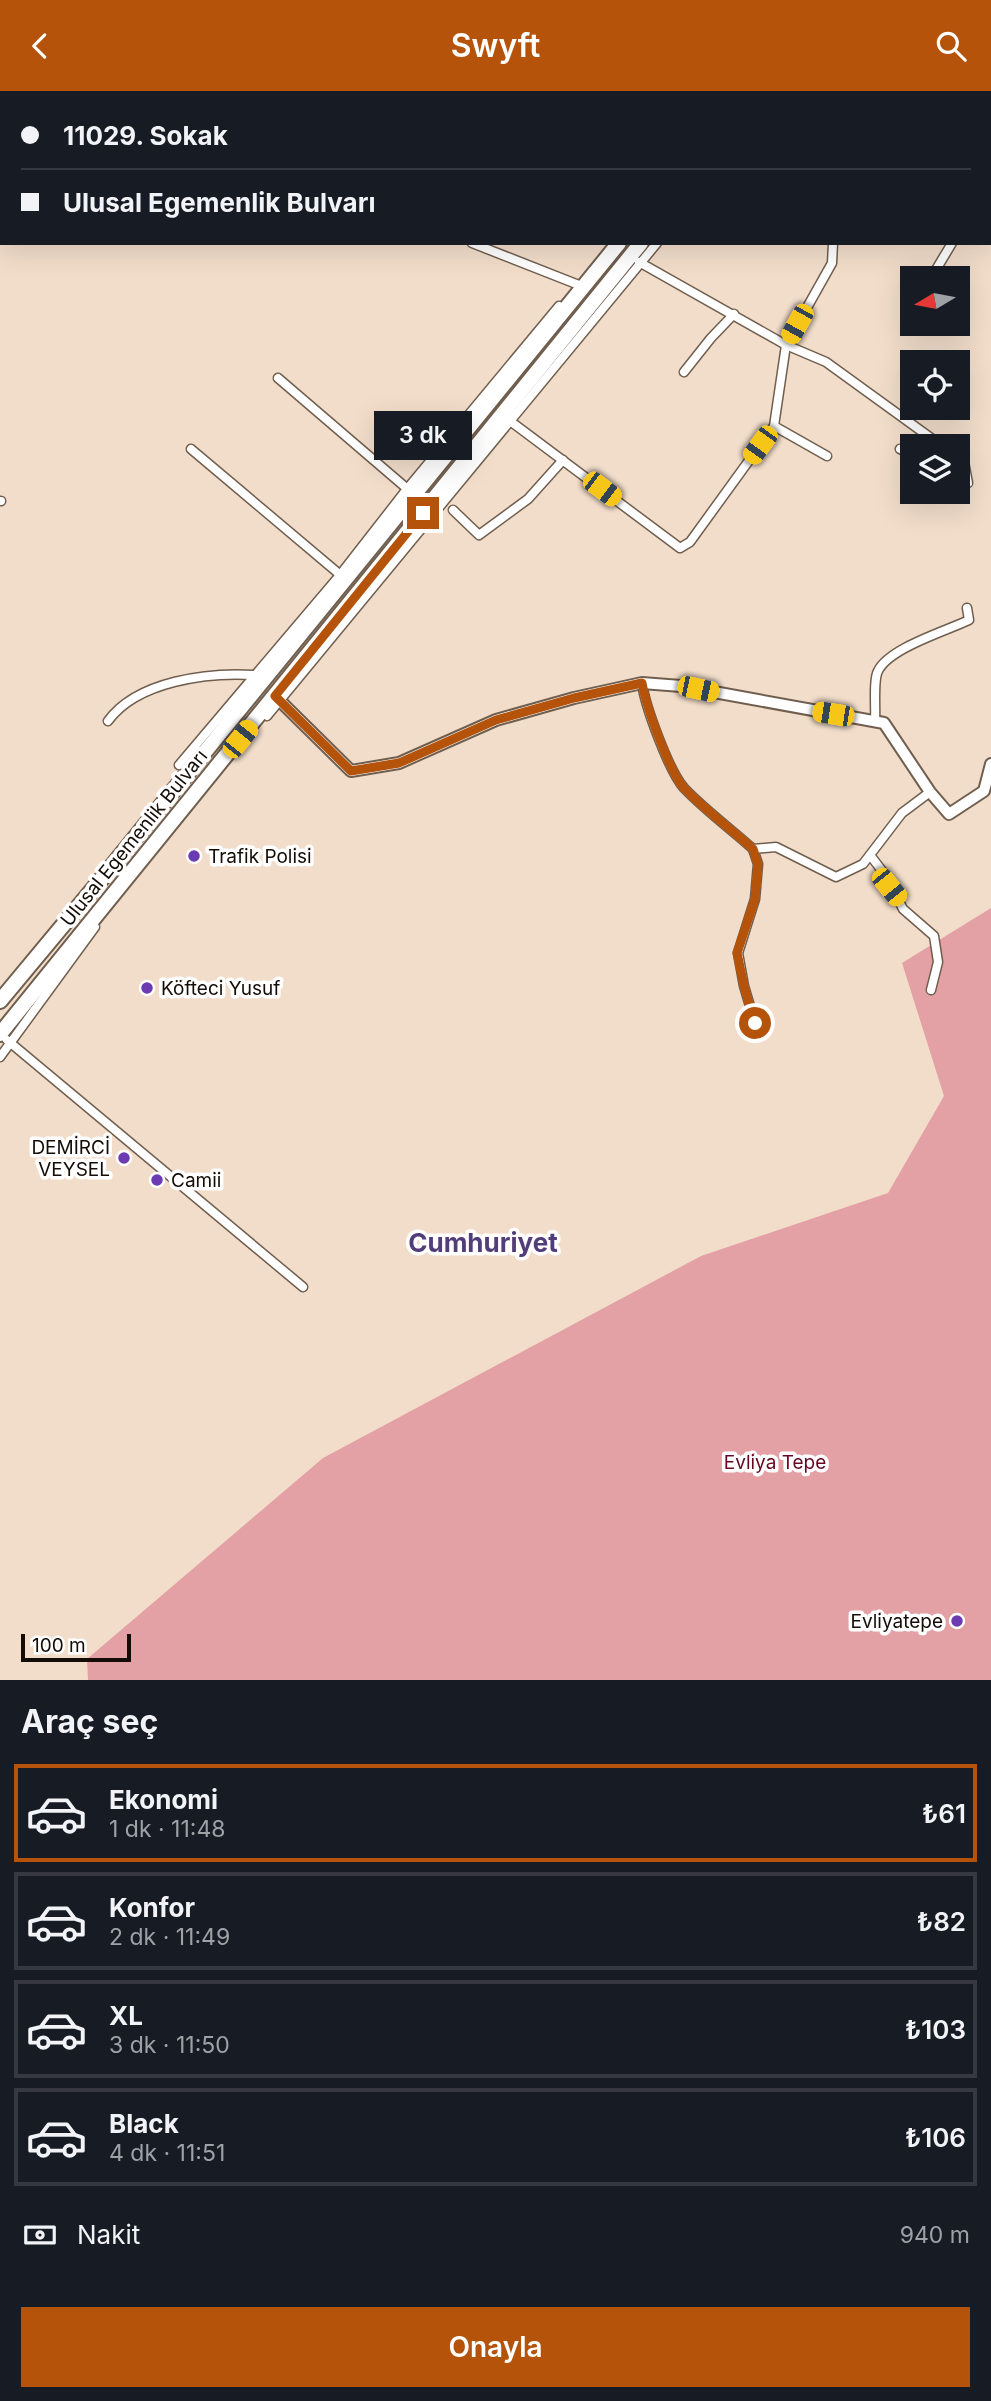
<!DOCTYPE html>
<html lang="tr">
<meta charset="utf-8">
<style>
:root{--surface:#171b24;--page:#20242c;--text:#f1f3f6;--muted:#9ea1a6;--line:#363941;--accent:#b45309}
body{margin:0;font-family:Inter,sans-serif;background:var(--page);color:var(--text);height:100vh;display:flex;flex-direction:column;font-size:26px;white-space:nowrap}
*{box-sizing:border-box;margin:0}
p{font-size:23px;color:var(--muted)}
.icon{flex:none;width:38px;height:38px;fill:none;stroke:currentColor;stroke-width:2;stroke-linecap:round;stroke-linejoin:round}
.map{position:relative;height:1589px;overflow:hidden}
.sheet{display:flex;flex-direction:column;background:var(--surface);flex:1}
.sheet>*{flex:none}
.hud{position:absolute;left:0px;top:0px;width:992px;height:154px;box-shadow:0 7px 28px #0002;display:grid;align-content:center;height:154px;padding:0 21px;background:var(--surface)}
.needle{width:46px;rotate:260deg}
.buttons{position:absolute;left:900px;top:175px;display:grid;gap:14px}
.buttons a{display:grid;place-items:center;width:70px;height:70px;border-radius:0px;background:var(--surface);box-shadow:0 7px 28px #0002;font-size:35px}
.scale{position:absolute;left:21px;bottom:18px;width:110px;box-sizing:border-box;padding-left:7px;border:4px solid #140d07;border-top:0;font-size:19px;line-height:24px;white-space:nowrap;color:#140d07;-webkit-text-stroke:5px #fff;paint-order:stroke}
.end{position:absolute;width:32px;height:32px;margin:-16px;border:9px solid #b45309;background:#fff;box-shadow:0 0 0 4px #fff}
.from{border-radius:50%}
.bubble{position:absolute;height:49px;border-radius:0px;background:var(--surface);box-shadow:0 7px 28px #0002;font-size:23px;font-weight:600;line-height:49px;text-align:center}
.car{position:absolute;width:21px;height:42px;margin:-21px -10px;border-radius:9px;box-shadow:0 0 5px 2px #0007;background:linear-gradient(#f5c518 24%,#345 0 40%,#f5c518 0 76%,#345 0 86%,#f5c518 0)}
.hud b{display:flex;align-items:center;gap:24px;height:66px;font-size:26px}
.hud b+b{border-top:2px solid var(--line)}
.hud i{width:18px;height:18px;background:var(--text)}
ul{padding:0;list-style:none}
li{display:flex;align-items:center;gap:21px;height:98px;margin:0 14px 10px;padding:0 7px;border:4px solid var(--line);border-radius:0px}
li div{flex:1}
li b{display:block;font-size:26px}
li em{font-style:normal;font-weight:600}
li.current{border-color:var(--accent)}
li>.icon{width:63px;height:63px;stroke-width:1.5}
h2{padding:0 21px;font-size:32px;line-height:84px}
.pay{display:flex;align-items:center;gap:18px;height:77px;padding:0 21px;font-size:26px}
.pay p{margin-inline-start:auto}
.button{display:flex;gap:14px;margin-top:auto;padding:14px 21px}
.button a{flex:1;height:80px;border-radius:0px;background:var(--accent);color:#fff;font-size:28px;font-weight:600;line-height:80px;text-align:center}
header{display:flex;justify-content:space-between;align-items:center;height:91px;padding:0 21px;background:var(--accent);color:#fff;font-size:32px;font-weight:600}
.map>svg:first-child{display:block}
.green{fill:#e3a0a5}
.lines{fill:none;stroke-linecap:round;stroke-linejoin:round}
.street-casing{stroke:#705e4e;stroke-width:11}
.secondary-casing{stroke:#705e4e;stroke-width:14}
.highway-casing{stroke:#705e4e;stroke-width:18}
.street{stroke:#fff;stroke-width:8}
.secondary{stroke:#fff;stroke-width:10}
.highway{stroke:#fff;stroke-width:14}
.route{stroke:#b45309;stroke-width:9}
.poi-dot{fill:#6c3bb2;stroke:#fff;stroke-width:2.5}
.labels{text-anchor:middle;dominant-baseline:central;stroke-width:7;stroke-linejoin:round;paint-order:stroke}
.street-label{font-size:19px;fill:#140d07;stroke:#fff}
.poi-label{font-size:19px;fill:#140d07;stroke:#fff;text-anchor:start}
.park-label{font-size:19px;fill:#670721;stroke:#fff}
.district-label{font-size:26px;font-weight:bold;fill:#523d7a;stroke:#fff}
</style>
<header><svg class="icon" aria-label="back" viewBox="0 0 24 24"><path d="M15 5l-7 7 7 7"/></svg>Swyft<svg class="icon" aria-label="search" viewBox="0 0 24 24"><circle cx="10" cy="10" r="6"/><path d="M15 15l6 6"/></svg></header>
<div class="map">
<svg width="991" height="1589" viewBox="0 0 991 1589">
<rect width="100%" height="100%" fill="#f2ddca"/>
<path class="green" d="M991 817V1589H88L87 1568 323 1367 701 1165 888 1102 944 1005 902 872Z"/>
<g class="lines">
<g class="street-casing">
<g id="street">
<path d="M899 0 901 2"/>
<path d="M6 2 7 0"/>
<path d="M731 2 732 0"/>
<path d="M782 2 783 0"/>
<path d="M916 2 917 0"/>
<path d="M0 14 2 12"/>
<path d="M990 97H991"/>
<path d="M472 152 584 196"/>
<path d="M833 152 832 172 786 254 826 271 942 355"/>
<path d="M931 187 952 152"/>
<path d="M684 281 711 247 734 223"/>
<path d="M278 287 411 401"/>
<path d="M510 330 680 457 690 451 774 335 786 254 639 171"/>
<path d="M774 335 827 365"/>
<path d="M191 358 344 487"/>
<path d="M900 358 912 364"/>
<path d="M957 367 964 371 968 392"/>
<path d="M0 410H1"/>
<path d="M453 419 479 444 528 408 563 369"/>
<path d="M642 592C645 615 669 680 684 697 705 719 731 738 753 758L758 773 755 808 738 862 744 895 755 932"/>
<path d="M267 625 657 152"/>
<path d="M108 630C137 590 208 581 254 584"/>
<path d="M875 630C876 619 873 589 878 580 889 557 946 540 969 529L967 517"/>
<path d="M179 674 340 484 407 398 559 215"/>
<path d="M753 758 776 756 836 786 863 773 902 722 930 701"/>
<path d="M870 764 886 785 903 818 934 845 938 871 931 899"/>
<path d="M7 949 303 1196"/>
<path d="M0 966 95 836"/>
</g>
</g>
<g class="secondary-casing">
<path id="secondary" d="M275 605 351 680 399 672 496 629 574 607 642 592 681 595 884 632 930 701 949 723 984 700 991 673"/>
</g>
<g class="highway-casing">
<g id="highway">
<path d="M743 2 745 0"/>
<path d="M765 2 767 0"/>
<path d="M0 910 104 785 619 152"/>
<path d="M0 943 641 152"/>
</g>
</g>
<use href="#street" class="street"/>
<use href="#secondary" class="secondary"/>
<use href="#highway" class="highway"/>
</g>
<g class="lines">
<path class="route" d="M423 422 275 605 351 680 399 672 496 629 574 607 642 592C646 615 669 680 684 697 705 719 731 738 753 758L758 773 755 808 737 862 744 895 755 932"/>
</g>
<g class="poi-dot">
<circle cx="194" cy="765" r="7"/>
<circle cx="147" cy="897" r="7"/>
<circle cx="124" cy="1067" r="7"/>
<circle cx="157" cy="1089" r="7"/>
<circle cx="957" cy="1530" r="7"/>
</g>
<g class="labels">
<g class="street-label">
<text transform="translate(134 747) rotate(-51)">Ulusal Egemenlik Bulvarı</text>
</g>
<g class="poi-label">
<text x="208" y="765">Trafik Polisi</text>
<text x="161" y="897">Köfteci Yusuf</text>
<text x="110" y="1056" text-anchor="end">DEMİRCİ<tspan x="110" dy="22">VEYSEL</tspan></text>
<text x="171" y="1089">Camii</text>
<text x="943" y="1530" text-anchor="end">Evliyatepe</text>
</g>
<g class="park-label">
<text x="775" y="1371">Evliya Tepe</text>
</g>
<g class="district-label">
<text x="483" y="1151">Cumhuriyet</text>
</g>
</g>
</svg>
<div class="buttons">
<a><svg class="needle" viewBox="-14 -14 28 28"><path d="M0-13l5 13h-10z" fill="#e53935"/><path d="M0 13l5-13h-10z" fill="#9ea1a6"/></svg></a>
<a><svg class="icon" aria-label="locate" viewBox="0 0 24 24"><circle cx="12" cy="12" r="6"/><path d="M12 2v4M12 18v4M2 12h4M18 12h4"/></svg></a>
<a><svg class="icon" aria-label="layers" viewBox="0 0 24 24"><path d="M12 4l9 5-9 5-9-5zM3 14l9 5 9-5"/></svg></a>
</div>
<div class="scale">100 m</div>
<i class="end from" style="left:755px;top:932px"></i>
<i class="end" style="left:423px;top:422px"></i>
<div class="bubble" style="left:374px;top:320px;width:98px">3 dk</div>
<i class="car" style="left:797px;top:233px;rotate:209deg"></i>
<i class="car" style="left:760px;top:354px;rotate:216deg"></i>
<i class="car" style="left:602px;top:398px;rotate:127deg"></i>
<i class="car" style="left:698px;top:598px;rotate:102deg"></i>
<i class="car" style="left:833px;top:623px;rotate:279deg"></i>
<i class="car" style="left:240px;top:648px;rotate:39deg"></i>
<i class="car" style="left:889px;top:796px;rotate:141deg"></i>
<div class="hud">
<b><i class="from"></i>11029. Sokak</b>
<b><i></i>Ulusal Egemenlik Bulvarı</b>
</div>
</div>
<section class="sheet">
<h2>Araç seç</h2>
<ul>
<li class="current"><svg class="icon" aria-label="car" viewBox="0 0 24 24"><path d="M5 17H2v-5l4-1 3-4h7l3 4 3 1v5h-3M9 17h6M6 11h13"/><circle cx="7" cy="17" r="2"/><circle cx="17" cy="17" r="2"/></svg><div><b>Ekonomi</b><p>1 dk · 11:48</p></div><em>₺61</em></li>
<li><svg class="icon" aria-label="car" viewBox="0 0 24 24"><path d="M5 17H2v-5l4-1 3-4h7l3 4 3 1v5h-3M9 17h6M6 11h13"/><circle cx="7" cy="17" r="2"/><circle cx="17" cy="17" r="2"/></svg><div><b>Konfor</b><p>2 dk · 11:49</p></div><em>₺82</em></li>
<li><svg class="icon" aria-label="car" viewBox="0 0 24 24"><path d="M5 17H2v-5l4-1 3-4h7l3 4 3 1v5h-3M9 17h6M6 11h13"/><circle cx="7" cy="17" r="2"/><circle cx="17" cy="17" r="2"/></svg><div><b>XL</b><p>3 dk · 11:50</p></div><em>₺103</em></li>
<li><svg class="icon" aria-label="car" viewBox="0 0 24 24"><path d="M5 17H2v-5l4-1 3-4h7l3 4 3 1v5h-3M9 17h6M6 11h13"/><circle cx="7" cy="17" r="2"/><circle cx="17" cy="17" r="2"/></svg><div><b>Black</b><p>4 dk · 11:51</p></div><em>₺106</em></li>
</ul>
<div class="pay"><svg class="icon" aria-label="cash" viewBox="0 0 24 24"><path d="M3 7h18v10H3z"/><circle cx="12" cy="12" r="2"/></svg>Nakit<p>940 m</p></div>
<div class="button"><a>Onayla</a></div>
</section>
